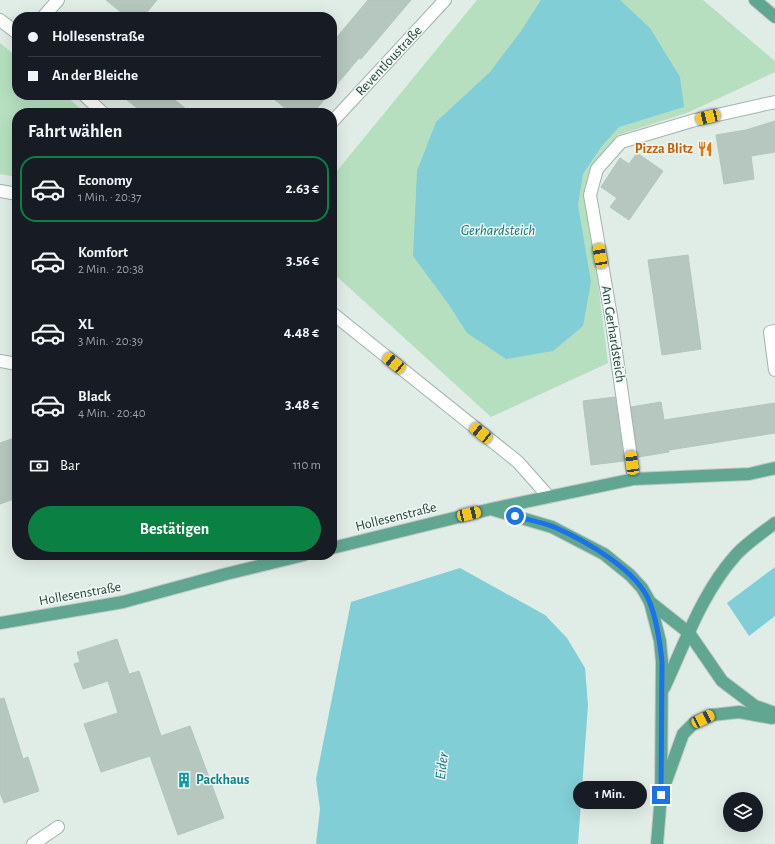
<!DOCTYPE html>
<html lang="de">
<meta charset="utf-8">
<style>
:root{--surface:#171b24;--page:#242831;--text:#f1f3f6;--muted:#9ea1a6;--line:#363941;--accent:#0b8043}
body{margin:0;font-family:"Alegreya Sans",sans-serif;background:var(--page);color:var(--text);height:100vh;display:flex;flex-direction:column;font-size:15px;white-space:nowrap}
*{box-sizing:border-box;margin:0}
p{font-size:13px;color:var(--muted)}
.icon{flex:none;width:22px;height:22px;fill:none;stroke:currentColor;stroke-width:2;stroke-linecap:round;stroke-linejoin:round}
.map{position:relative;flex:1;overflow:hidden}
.details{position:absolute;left:12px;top:108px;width:325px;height:452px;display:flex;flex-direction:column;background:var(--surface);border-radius:16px;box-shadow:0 4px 16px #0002}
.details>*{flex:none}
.top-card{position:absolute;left:12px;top:12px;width:325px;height:88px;border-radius:16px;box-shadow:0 4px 16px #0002;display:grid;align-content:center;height:88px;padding:0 16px;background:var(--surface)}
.controls{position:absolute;left:723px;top:792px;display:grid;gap:8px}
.controls a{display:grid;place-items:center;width:40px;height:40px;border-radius:50%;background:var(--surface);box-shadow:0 4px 16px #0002;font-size:20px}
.end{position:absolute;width:18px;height:18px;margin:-9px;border:5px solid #1a73e8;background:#fff;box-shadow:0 0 0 2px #fff}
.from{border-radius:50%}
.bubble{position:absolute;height:28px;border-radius:14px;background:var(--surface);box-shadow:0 4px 16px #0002;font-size:13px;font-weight:600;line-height:28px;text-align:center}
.car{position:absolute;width:12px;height:24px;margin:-12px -6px;border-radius:5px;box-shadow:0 0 3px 1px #0007;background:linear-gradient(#f5c518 24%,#345 0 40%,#f5c518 0 76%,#345 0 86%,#f5c518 0)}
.top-card b{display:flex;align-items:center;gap:14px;height:38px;font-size:15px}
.top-card b+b{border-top:1px solid var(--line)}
.top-card i{width:10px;height:10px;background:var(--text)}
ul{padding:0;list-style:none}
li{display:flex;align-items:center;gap:12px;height:66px;margin:0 8px 6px;padding:0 8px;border:2px solid transparent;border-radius:16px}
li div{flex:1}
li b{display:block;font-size:15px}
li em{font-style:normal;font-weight:600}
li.current{border-color:var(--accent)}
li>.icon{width:36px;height:36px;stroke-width:1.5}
h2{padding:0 16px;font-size:18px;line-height:48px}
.pay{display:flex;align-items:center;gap:10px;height:44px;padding:0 16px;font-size:15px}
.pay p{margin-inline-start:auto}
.action{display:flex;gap:8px;margin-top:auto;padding:8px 16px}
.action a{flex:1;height:46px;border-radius:24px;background:var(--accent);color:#fff;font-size:16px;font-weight:600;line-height:46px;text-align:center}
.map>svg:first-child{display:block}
.green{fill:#b6dfbf}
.water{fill:#82ced6}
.building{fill:#b5c7bf;stroke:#b1c6bd}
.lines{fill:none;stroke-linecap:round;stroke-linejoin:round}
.minor-casing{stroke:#a2b4ad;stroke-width:14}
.major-casing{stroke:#c0c9c6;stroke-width:14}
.minor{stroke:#fff;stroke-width:12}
.major{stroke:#60a690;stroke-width:12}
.route{stroke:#1a73e8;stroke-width:5}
.labels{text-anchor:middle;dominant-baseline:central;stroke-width:3;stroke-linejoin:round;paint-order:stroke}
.street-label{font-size:14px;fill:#1f3e34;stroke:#f0f8f4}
.food-label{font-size:14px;font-weight:bold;fill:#c56008;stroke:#f0f8f4;text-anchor:end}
.culture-label{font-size:14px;font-weight:bold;fill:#0d838f;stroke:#f0f8f4;text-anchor:start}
.water-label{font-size:15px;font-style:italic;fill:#14727f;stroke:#f0f8f4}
</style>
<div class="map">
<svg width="775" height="844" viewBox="0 0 775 844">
<rect width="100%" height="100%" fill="#e0ece6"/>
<g class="green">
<path d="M477 0H703L775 61V72L687 113 618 135 593 165 584 198 597 274 608 363 491 417 332 272V177Z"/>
<path d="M0 43 17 57V95H64L86 113H17V177L0 174Z"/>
</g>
<g class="water">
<path d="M541 0H620L650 28 680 77 684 107 619 127 601 147 583 174 578 205 591 282 583 326 553 351 506 359 467 333 449 305 413 256 417 171 436 122 490 72 521 31Z"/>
<path d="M775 567V616L749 636 727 603Z"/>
<path d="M460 568 545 615 567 638 585 668 588 705 578 844H316L320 809 316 779 351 602Z"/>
</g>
<g class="building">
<path d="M106 0H157L143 17H127Z"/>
<path d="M368 0H411L361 59 359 58 332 90V43Z"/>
<path d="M121 95H169L191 113H143Z"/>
<path d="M269 95H328L313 113H291Z"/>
<path d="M775 121V152L751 156 754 179 724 184 716 135 746 130Z"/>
<path d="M637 153 663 171 629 220 610 207 617 198 601 187 620 158 629 164Z"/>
<path d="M688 255 701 349 662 355 648 260Z"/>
<path d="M615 397 624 461 591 465 583 401Z"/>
<path d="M661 402 664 420 775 403V433L669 450V452L638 457 631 407Z"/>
<path d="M17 437V498L0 504V443Z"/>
<path d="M117 639 129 674 139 671 161 736 190 726 224 818 178 835 150 756 101 772 84 724 118 713 108 681 83 689 74 664 80 662 77 652Z"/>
<path d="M4 698 23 759 28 757 39 791 4 803 0 793V699Z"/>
</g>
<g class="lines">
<g class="minor-casing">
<g id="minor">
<path d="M43 17 58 0"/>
<path d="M0 20 17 33"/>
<path d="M84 95 103 113"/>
<path d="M332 122 445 0"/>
<path d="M0 191 17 194"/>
<path d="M332 313 518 462 549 497"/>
<path d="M775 331 770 332 775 370"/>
<path d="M0 361 17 364"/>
<path d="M634 479 611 316 590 195 597 169 621 142 695 120 775 102"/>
<path d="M33 844 58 827"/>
</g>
</g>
<g class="major-casing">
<g id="major">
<path d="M755 0 775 17"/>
<path d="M494 510 552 527 604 554 630 575 642 588 650 602 689 633 722 681 755 706 775 713"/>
<path d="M332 548 491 509 634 479 749 474 775 468"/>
<path d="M650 602 660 641 662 662 661 795 657 844"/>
<path d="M0 623 123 602 226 574 304 555"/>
<path d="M664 688C685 643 702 593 735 556 745 544 762 533 775 523"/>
<path d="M665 784 683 734 694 723 712 715 739 712 772 718"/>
</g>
</g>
<use href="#minor" class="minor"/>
<use href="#major" class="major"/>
</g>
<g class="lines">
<path class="route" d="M515 516C528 520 542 522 554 527 584 540 638 570 650 603 657 621 660 643 662 662L661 795"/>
</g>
<defs>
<g id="restaurant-bare" transform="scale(1.2)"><path d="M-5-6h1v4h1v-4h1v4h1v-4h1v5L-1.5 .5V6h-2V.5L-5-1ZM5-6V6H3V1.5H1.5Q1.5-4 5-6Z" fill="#e8710a" stroke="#f0f8f4" stroke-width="2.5" paint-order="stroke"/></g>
<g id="building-bare" transform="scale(1.2)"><path d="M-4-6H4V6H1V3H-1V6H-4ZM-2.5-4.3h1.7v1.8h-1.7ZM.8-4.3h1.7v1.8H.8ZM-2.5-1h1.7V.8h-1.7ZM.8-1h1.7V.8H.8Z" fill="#0f9aa8" stroke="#f0f8f4" stroke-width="2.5" paint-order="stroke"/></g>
</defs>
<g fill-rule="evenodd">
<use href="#restaurant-bare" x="705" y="149"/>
<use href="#building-bare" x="184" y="780"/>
</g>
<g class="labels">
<g class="street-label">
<text transform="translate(389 61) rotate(-47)">Reventloustraße</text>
<text transform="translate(613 334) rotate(81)">Am Gerhardsteich</text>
<text transform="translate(396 517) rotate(-14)">Hollesenstraße</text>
<text transform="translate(80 594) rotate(-10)">Hollesenstraße</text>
</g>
<g class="food-label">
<text x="693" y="149">Pizza Blitz</text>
</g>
<g class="culture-label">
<text x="196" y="780">Packhaus</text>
</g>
<g class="water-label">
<text x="498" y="230">Gerhardsteich</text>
<text transform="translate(442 766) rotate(-83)">Eider</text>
</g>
</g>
</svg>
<div class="controls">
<a><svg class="icon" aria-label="layers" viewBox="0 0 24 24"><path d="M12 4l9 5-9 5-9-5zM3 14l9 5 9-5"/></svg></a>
</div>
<i class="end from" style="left:515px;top:516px"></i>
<i class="end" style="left:661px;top:795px"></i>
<div class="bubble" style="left:573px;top:781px;width:74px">1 Min.</div>
<i class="car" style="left:708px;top:117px;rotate:257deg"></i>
<i class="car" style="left:600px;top:256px;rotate:350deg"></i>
<i class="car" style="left:394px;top:363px;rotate:309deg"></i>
<i class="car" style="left:481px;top:433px;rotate:309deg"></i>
<i class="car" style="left:632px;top:463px;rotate:352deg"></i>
<i class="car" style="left:469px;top:514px;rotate:77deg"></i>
<i class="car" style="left:703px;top:719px;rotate:64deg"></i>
<div class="top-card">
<b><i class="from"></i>Hollesenstraße</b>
<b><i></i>An der Bleiche</b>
</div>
<section class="details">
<h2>Fahrt wählen</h2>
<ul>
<li class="current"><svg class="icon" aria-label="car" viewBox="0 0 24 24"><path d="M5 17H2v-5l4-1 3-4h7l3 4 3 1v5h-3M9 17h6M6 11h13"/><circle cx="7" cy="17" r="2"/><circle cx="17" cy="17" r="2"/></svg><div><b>Economy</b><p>1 Min. · 20:37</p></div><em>2.63 €</em></li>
<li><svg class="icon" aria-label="car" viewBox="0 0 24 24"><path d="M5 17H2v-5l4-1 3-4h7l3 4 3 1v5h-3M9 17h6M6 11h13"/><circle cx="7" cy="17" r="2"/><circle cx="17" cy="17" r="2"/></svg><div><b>Komfort</b><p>2 Min. · 20:38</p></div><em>3.56 €</em></li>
<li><svg class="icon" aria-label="car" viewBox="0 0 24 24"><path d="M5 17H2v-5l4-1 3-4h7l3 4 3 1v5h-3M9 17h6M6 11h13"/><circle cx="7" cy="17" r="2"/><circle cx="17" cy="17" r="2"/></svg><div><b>XL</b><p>3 Min. · 20:39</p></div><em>4.48 €</em></li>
<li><svg class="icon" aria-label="car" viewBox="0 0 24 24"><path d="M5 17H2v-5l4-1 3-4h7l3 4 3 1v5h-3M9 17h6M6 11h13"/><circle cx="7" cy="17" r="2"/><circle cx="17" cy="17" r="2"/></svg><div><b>Black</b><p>4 Min. · 20:40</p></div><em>3.48 €</em></li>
</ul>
<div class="pay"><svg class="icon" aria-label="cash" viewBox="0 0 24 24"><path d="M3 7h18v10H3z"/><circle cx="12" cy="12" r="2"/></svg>Bar<p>110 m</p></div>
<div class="action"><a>Bestätigen</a></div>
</section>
</div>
